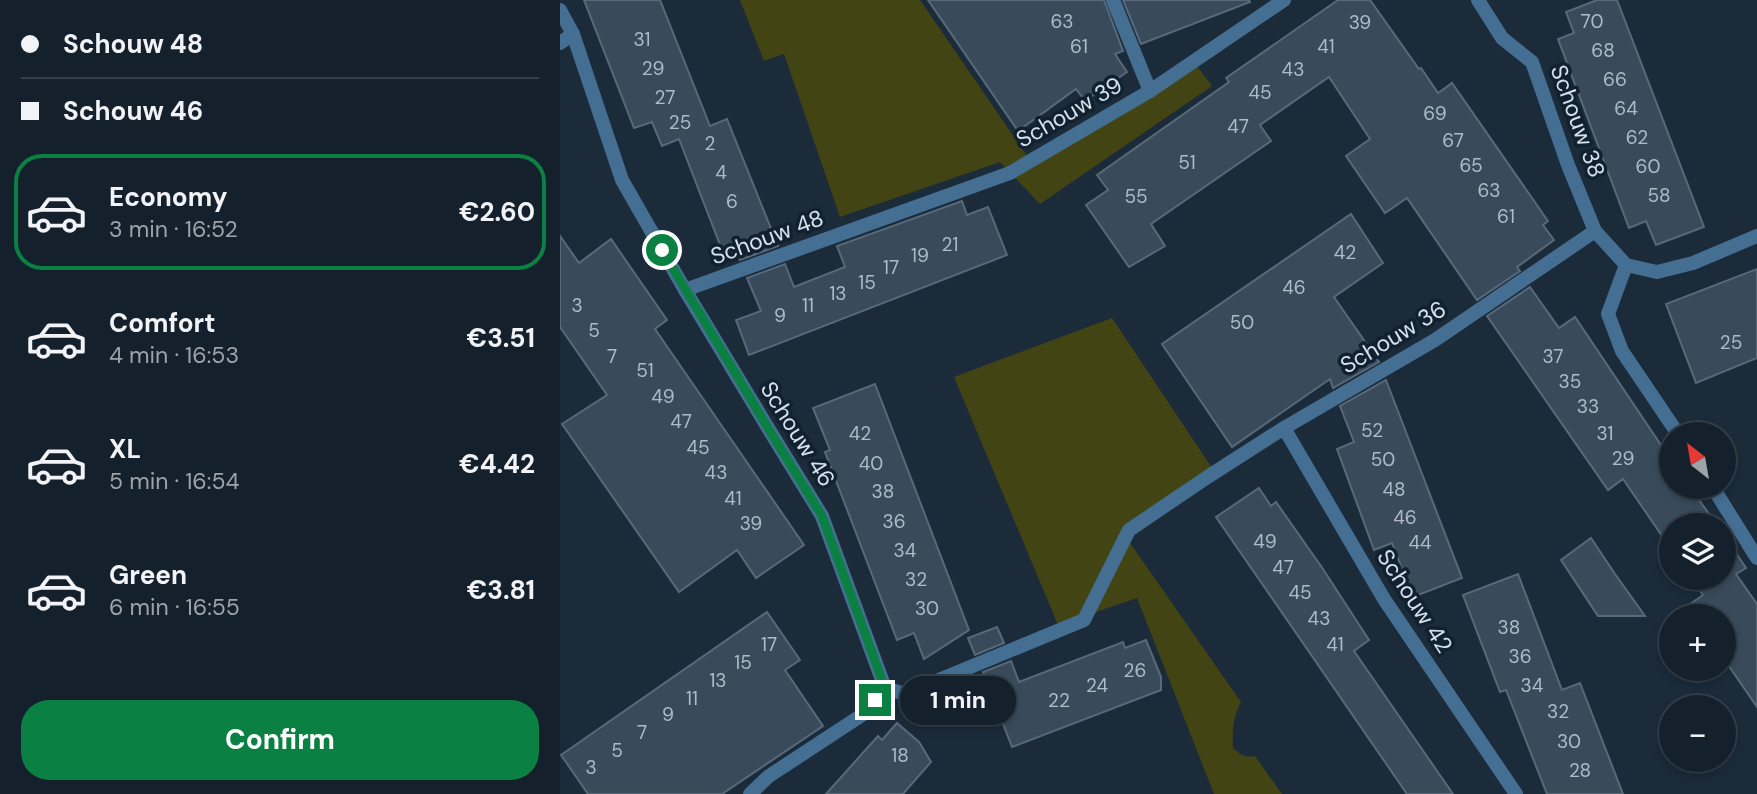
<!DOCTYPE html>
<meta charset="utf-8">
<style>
:root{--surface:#14202c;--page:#1d2834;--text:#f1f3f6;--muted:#9da3a9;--line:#333e48;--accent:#0b8043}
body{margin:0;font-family:"DM Sans",sans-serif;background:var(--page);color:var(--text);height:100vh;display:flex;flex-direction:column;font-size:26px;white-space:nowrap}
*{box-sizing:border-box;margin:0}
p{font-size:23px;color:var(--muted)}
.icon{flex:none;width:38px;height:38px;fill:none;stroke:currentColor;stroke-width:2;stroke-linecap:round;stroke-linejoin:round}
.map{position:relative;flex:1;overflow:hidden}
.details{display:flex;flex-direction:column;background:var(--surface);width:560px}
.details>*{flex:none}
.top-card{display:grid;align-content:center;height:154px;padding:0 21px;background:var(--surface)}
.needle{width:46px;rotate:329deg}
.buttons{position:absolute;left:1099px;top:422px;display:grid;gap:14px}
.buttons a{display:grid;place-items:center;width:77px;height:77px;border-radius:50%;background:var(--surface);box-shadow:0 4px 10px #0003,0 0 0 2px var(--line);font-size:35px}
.end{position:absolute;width:32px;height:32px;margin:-16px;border:9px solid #0b8043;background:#fff;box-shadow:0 0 0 4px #fff}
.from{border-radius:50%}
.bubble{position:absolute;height:49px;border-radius:24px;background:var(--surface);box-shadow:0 4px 10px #0003,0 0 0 2px var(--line);font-size:23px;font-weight:700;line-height:49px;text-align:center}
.top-card b{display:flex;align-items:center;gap:24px;height:66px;font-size:26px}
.top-card b+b{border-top:2px solid var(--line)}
.top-card i{width:18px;height:18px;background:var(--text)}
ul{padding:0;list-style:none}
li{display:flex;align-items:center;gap:21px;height:116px;margin:0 14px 10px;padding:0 7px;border:4px solid transparent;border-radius:28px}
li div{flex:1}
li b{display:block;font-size:26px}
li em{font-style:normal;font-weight:700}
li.on{border-color:var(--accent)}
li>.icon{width:63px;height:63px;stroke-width:1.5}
.action{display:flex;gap:14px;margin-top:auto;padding:14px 21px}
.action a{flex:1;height:80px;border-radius:28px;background:var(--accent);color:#fff;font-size:28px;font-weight:700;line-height:80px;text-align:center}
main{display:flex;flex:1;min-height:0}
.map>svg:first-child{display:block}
.green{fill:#424414}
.building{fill:#394b5b;stroke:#57697a;stroke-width:2}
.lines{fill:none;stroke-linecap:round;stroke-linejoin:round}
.pedestrian{stroke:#446e92;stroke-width:14}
.minor{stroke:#446e92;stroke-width:14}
.route{stroke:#0b8043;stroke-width:9}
.labels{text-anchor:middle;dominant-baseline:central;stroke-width:7;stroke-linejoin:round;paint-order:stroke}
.number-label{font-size:19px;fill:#afbcc7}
.street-label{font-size:23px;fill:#d6e1eb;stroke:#112130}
</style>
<main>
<section class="details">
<div class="top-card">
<b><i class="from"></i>Schouw 48</b>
<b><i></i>Schouw 46</b>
</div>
<ul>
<li class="on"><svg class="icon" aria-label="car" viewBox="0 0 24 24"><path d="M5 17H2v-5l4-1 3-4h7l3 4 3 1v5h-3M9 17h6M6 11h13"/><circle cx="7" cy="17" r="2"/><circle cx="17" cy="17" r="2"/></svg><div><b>Economy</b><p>3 min · 16:52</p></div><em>€2.60</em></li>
<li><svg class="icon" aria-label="car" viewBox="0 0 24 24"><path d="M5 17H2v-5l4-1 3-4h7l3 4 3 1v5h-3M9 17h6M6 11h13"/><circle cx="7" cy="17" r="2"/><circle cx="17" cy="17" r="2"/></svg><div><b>Comfort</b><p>4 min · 16:53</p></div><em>€3.51</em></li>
<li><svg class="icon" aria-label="car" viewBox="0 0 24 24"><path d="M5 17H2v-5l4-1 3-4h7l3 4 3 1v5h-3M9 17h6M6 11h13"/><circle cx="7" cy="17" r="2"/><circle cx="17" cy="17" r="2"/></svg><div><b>XL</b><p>5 min · 16:54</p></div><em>€4.42</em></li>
<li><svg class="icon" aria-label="car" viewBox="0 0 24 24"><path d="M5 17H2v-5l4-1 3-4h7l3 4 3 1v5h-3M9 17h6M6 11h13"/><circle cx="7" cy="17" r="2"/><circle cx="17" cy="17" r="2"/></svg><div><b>Green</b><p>6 min · 16:55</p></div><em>€3.81</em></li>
</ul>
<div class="action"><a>Confirm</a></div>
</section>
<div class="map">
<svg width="1197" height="794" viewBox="0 0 1197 794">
<rect width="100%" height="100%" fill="#1b2b3a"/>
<g class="green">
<path d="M180 0H360L472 163 631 58 652 86 480 204 440 162 280 217 224 54 204 61Z"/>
<path d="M552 318 658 477 568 540 681 702C673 717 672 731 673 748 681 755 685 758 695 756L722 794H654L577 598 498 625 394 377Z"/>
</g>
<g class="building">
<path d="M24 0H100L150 126 167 119 218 246 180 260 176 250 164 255 119 139 102 146 92 122 74 128Z"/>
<path d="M368 0H544L563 51 555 54 567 72 525 101 516 89 458 131Z"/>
<path d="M563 0H689L690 2 581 44Z"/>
<path d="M778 0H810L859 69 861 68 878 93 892 83 988 221 983 225 994 240 957 267 960 271 917 300 847 198 825 213 786 156 810 139 769 77 700 125 711 141 591 224 605 246 569 267 526 205 548 190 537 175 669 82 666 78Z"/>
<path d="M1037 0H1057L1144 227 1096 245 1086 221 1069 228 998 39 1014 33 1006 12Z"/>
<path d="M402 201 407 215 428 207 447 255 189 355 176 320 201 311 187 278 225 264 234 287 285 267 277 246Z"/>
<path d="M791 214 823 263 774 297 819 362 773 388 770 379 672 447 602 344Z"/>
<path d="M0 236 19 263 51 239 107 320 95 329 244 545 196 578 177 550 119 592 2 424 47 395 0 327Z"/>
<path d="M1197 269V358L1136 383 1106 304Z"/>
<path d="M970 287 999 328 1015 317 1111 460V486H1129L1157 525H1111V549L1063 479 1048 490 927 316Z"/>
<path d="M826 380 902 578 853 597 832 543 814 550 777 449 794 442 780 406Z"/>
<path d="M315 384 409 630 364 659 354 633 337 640 265 452 270 450 253 408Z"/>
<path d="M699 488 711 506 716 502 763 569 809 640 794 651 893 794H847L656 517Z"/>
<path d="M1164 535 1186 568 1176 574 1197 604V707L1164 659V616H1113L1143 595 1131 578H1164Z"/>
<path d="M1031 538 1055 574 1085 616H1038L1001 560Z"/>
<path d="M958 574 1002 690 1020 683 1063 794H987L946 690 940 692 903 595Z"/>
<path d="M207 612 240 660 225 670 263 726 162 794H28L1 755Z"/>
<path d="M437 627 444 643 415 655 408 638Z"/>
<path d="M586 640 601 677V690L452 747 423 672 451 661 459 682 563 642 565 648Z"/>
<path d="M337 723 359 742 371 762 343 794H266L318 736 322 740Z"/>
</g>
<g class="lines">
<g class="pedestrian">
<path d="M553 0 590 91"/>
<path d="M0 43 13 34"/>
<path d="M1066 265 1048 314 1062 351 1118 434"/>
<path d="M125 290 450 173 590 91 724 0"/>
<path d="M724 428 824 599 956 794"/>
<path d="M1152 486 1197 558"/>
<path d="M325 688 345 694 524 620 569 530 649 476 724 428 875 340 1035 231"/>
</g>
<g class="minor">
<path d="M918 0 942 38 972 62 1008 165 1035 231 1066 265 1097 272 1133 263 1197 236"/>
<path d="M0 10 13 34 62 180 125 290 205 423 262 516 325 688 305 713 209 776 190 794"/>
</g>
</g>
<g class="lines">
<path class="route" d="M102 250 205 423 262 516 325 688 315 700"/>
</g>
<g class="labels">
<g class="number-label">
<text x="502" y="21">63</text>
<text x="1032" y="21">70</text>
<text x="800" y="22">39</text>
<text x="82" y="39">31</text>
<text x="519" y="46">61</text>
<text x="766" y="46">41</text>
<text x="1043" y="50">68</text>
<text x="93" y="68">29</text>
<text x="733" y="69">43</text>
<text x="1055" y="79">66</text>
<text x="700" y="92">45</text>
<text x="105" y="97">27</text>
<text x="1066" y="108">64</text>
<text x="875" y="113">69</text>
<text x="120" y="122">25</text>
<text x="678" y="126">47</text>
<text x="1077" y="137">62</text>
<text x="893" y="140">67</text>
<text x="150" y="143">2</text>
<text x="627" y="162">51</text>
<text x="911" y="165">65</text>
<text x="1088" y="166">60</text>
<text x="161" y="172">4</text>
<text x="929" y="190">63</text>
<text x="1099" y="195">58</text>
<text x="576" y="196">55</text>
<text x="172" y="201">6</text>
<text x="946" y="216">61</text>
<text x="390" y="244">21</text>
<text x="785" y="252">42</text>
<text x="360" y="255">19</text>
<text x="331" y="267">17</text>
<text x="307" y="282">15</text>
<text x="734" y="287">46</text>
<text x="278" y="293">13</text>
<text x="17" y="305">3</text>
<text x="248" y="305">11</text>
<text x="220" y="315">9</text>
<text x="682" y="322">50</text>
<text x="34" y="330">5</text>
<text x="1171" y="342">25</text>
<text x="52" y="356">7</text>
<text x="993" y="356">37</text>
<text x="85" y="370">51</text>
<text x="1010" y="381">35</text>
<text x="103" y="396">49</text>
<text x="1028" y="406">33</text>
<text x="121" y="421">47</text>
<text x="812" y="430">52</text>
<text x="300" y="433">42</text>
<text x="1045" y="433">31</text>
<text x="138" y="447">45</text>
<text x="1063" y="458">29</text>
<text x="823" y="459">50</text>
<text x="311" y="463">40</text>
<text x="156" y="472">43</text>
<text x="834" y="489">48</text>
<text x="323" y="491">38</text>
<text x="173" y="498">41</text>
<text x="845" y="517">46</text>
<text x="334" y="521">36</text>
<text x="191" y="523">39</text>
<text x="705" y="541">49</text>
<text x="860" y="542">44</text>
<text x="345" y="550">34</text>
<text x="723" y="567">47</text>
<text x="356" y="579">32</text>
<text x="740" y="592">45</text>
<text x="367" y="608">30</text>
<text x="759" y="618">43</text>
<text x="949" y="627">38</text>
<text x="209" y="644">17</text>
<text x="775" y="644">41</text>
<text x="960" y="656">36</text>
<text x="183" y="662">15</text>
<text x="575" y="670">26</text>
<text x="158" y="680">13</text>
<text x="537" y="685">24</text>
<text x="972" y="685">34</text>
<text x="132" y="698">11</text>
<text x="499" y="700">22</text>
<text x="998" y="711">32</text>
<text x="108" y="714">9</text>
<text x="82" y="732">7</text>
<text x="1009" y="741">30</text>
<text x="57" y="750">5</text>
<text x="340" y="755">18</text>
<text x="31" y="767">3</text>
<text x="1020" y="770">28</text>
</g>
<g class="street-label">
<text transform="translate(509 112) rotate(-30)">Schouw 39</text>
<text transform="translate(1018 121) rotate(70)">Schouw 38</text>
<text transform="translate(207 237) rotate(-20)">Schouw 48</text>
<text transform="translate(833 337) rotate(-31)">Schouw 36</text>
<text transform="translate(238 434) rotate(58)">Schouw 46</text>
<text transform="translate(855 601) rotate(57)">Schouw 42</text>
</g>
</g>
</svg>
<div class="buttons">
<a><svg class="needle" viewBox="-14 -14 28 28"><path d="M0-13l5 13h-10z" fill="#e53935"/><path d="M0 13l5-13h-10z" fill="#9da3a9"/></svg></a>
<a><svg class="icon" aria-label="layers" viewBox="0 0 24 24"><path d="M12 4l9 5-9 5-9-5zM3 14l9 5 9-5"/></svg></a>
<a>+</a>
<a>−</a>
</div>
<i class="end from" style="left:102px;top:250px"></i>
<i class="end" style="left:315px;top:700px"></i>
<div class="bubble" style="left:340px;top:676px;width:116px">1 min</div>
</div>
</main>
